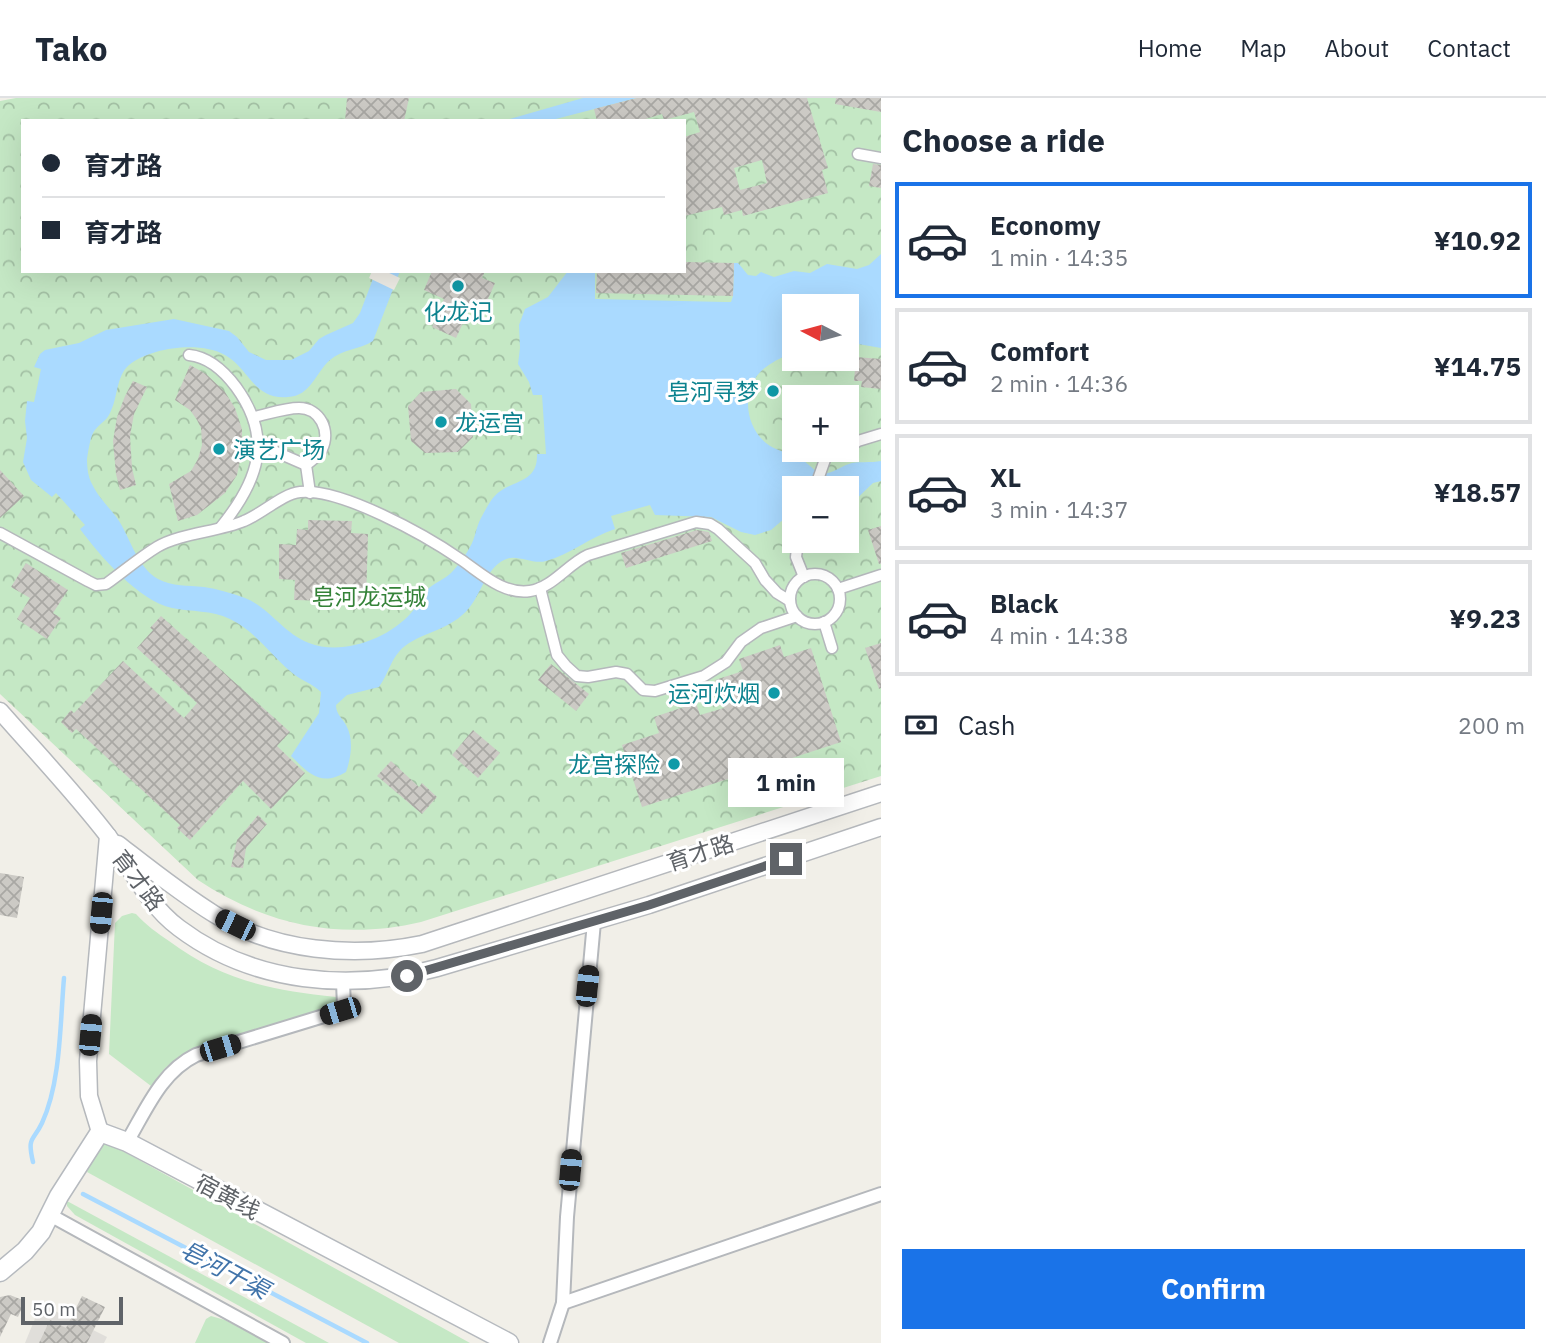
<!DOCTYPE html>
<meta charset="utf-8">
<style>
:root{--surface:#fff;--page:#f6f6f7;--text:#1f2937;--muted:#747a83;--line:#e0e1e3;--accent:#1a73e8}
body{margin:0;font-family:"IBM Plex Sans","Noto Sans SC",sans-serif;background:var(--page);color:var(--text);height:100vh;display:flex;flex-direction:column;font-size:26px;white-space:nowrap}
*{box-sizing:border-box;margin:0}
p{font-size:23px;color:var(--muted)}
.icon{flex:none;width:38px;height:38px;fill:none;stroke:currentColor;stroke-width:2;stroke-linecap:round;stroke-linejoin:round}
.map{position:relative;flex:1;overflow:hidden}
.details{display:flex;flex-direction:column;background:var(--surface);width:665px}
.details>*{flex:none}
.banner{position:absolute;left:21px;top:21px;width:665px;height:154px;border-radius:0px;box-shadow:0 7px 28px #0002;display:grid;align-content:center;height:154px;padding:0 21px;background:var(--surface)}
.needle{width:46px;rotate:276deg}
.fabs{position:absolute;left:782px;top:196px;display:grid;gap:14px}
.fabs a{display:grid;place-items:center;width:77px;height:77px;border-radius:0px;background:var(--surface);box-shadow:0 7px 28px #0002;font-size:35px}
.scale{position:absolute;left:21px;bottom:18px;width:102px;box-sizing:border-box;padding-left:7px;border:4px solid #5f6368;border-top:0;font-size:19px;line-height:24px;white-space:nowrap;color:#5f6368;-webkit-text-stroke:5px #fff;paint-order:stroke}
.end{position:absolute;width:32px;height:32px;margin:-16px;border:9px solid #5f6368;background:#fff;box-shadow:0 0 0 4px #fff}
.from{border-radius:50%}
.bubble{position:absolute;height:49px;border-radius:0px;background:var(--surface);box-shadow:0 7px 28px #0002;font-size:23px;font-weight:700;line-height:49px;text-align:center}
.car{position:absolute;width:21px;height:42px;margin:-21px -10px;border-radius:9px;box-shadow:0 0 5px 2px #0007;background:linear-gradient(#222 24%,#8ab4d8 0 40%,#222 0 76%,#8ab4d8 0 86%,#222 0)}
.banner b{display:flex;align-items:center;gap:24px;height:66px;font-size:26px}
.banner b+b{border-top:2px solid var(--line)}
.banner i{width:18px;height:18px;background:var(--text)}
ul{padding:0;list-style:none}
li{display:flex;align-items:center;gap:21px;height:116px;margin:0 14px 10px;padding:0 7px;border:4px solid var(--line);border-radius:0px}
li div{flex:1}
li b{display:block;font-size:26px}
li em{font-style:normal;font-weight:700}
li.selected{border-color:var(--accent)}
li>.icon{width:63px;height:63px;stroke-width:1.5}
h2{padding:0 21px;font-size:32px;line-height:84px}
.pay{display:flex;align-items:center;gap:18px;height:77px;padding:0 21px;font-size:26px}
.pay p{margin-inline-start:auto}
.primary-button{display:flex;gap:14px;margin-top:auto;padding:14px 21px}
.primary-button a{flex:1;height:80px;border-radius:0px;background:var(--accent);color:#fff;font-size:28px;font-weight:700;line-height:80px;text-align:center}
header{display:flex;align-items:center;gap:42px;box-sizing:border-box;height:98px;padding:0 35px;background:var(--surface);border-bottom:2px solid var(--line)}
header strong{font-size:33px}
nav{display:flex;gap:38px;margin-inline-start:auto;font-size:24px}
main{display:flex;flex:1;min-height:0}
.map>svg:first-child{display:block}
.industrial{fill:#e0deda}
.green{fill:#c5e8c5}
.park{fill:url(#park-crowns);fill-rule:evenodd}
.water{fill:#aadaff}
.pier{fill:#f1efe8}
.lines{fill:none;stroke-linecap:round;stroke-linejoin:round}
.stream{stroke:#aadaff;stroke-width:4.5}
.building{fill:url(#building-cross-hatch);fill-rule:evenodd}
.pedestrian-casing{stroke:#b5b8bc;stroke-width:13}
.minor-casing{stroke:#b5b8bc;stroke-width:16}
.tertiary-casing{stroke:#b5b8bc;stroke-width:19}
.secondary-casing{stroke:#b6babf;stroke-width:21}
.pedestrian{stroke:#fff;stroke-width:10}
.minor{stroke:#fff;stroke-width:12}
.tertiary{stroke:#fff;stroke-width:16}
.secondary{stroke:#fff;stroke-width:18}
.route{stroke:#5f6368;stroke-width:9}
.culture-dot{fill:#0f9aa8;stroke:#fff;stroke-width:2.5}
.labels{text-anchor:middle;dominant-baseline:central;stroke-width:6;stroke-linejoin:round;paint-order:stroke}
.culture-label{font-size:23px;fill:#0d838f;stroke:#fff;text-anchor:end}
.park-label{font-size:23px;fill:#348238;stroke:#fff}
.street-label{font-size:23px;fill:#5f6368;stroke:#fff}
.water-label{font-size:24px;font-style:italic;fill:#4174aa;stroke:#fff}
</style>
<header>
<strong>Tako</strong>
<nav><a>Home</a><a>Map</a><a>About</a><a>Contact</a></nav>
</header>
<main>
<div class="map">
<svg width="881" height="1245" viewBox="0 0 881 1245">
<defs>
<pattern id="park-crowns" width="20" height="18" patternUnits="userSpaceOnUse" patternTransform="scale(1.75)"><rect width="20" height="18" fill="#c5e8c5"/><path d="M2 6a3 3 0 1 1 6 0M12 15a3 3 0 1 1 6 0" fill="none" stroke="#a3c0a4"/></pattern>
<pattern id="building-cross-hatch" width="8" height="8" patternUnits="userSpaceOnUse" patternTransform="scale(1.75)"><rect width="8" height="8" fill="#cccac5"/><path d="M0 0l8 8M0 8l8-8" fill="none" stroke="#a9a8a4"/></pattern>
</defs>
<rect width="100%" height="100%" fill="#f1efe8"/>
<path class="industrial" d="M41 1206 107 1239 104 1245H25Z"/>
<g class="green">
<path d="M132 815 136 816C146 827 157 835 169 843 223 883 271 892 336 899L337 908 202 948 177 960 165 970 151 988 109 956 115 825 122 818Z"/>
<path d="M100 1046H110L470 1245H399L87 1074 95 1052Z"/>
<path d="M67 1103 329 1245H306L75 1117 67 1108Z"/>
<path d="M211 1218 225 1222 268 1245H195L206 1221Z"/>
</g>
<path class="park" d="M16 0H881V678L421 824C341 843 265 827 198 782L0 596V3ZM23 23H684V173H23ZM794 208H847V261H794ZM794 299H847V352H794ZM794 390H847V443H794Z"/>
<g class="water">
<path d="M583 0H637L548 23H503Z"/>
<path d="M881 156V250L847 244V208H794V253C785 258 774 263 766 269 741 287 743 326 766 345 775 353 791 355 801 361 807 364 812 371 818 374 829 379 839 369 849 366 856 363 872 365 881 363V383L873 385 847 410V390H794V414L785 420 771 432 755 437 741 434 711 419 655 417 650 407 611 418 615 431C590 439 571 456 546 463 532 467 516 455 504 462 486 471 481 496 469 510 451 532 425 533 405 548 391 559 389 575 379 589L347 597 336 607C336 616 342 620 346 627 354 641 351 660 346 674 321 689 309 676 291 658L319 615 321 594C312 585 299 582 290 573 269 555 256 534 230 521 211 512 192 514 172 510 139 503 100 458 80 431L85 427 56 395 52 399 31 382 23 364 27 340 25 323 27 303 34 304 41 271 34 269 40 256 45 252 79 245 106 232 174 221 229 233 237 239 249 254 266 262H291L309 253 319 241 326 237 353 225 360 215 376 173H400L373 243C359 252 342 251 330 262 315 275 311 298 288 299 253 302 250 271 225 257 201 243 151 249 129 267 116 278 118 300 110 315 107 323 97 327 93 335 90 341 88 354 87 361 87 369 88 379 92 386 98 399 109 409 117 420 131 440 136 468 158 481 173 489 187 487 204 489 217 491 232 495 245 500 270 510 283 535 309 545 342 558 388 541 411 515 418 508 421 497 429 490 436 484 445 481 451 475 458 468 465 458 470 449 475 441 476 429 481 420 486 411 491 400 499 394 515 382 538 384 537 356H546L542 297H533L529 284 518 266 520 250 519 227 525 211 548 199 568 173H595V201L725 204H731L733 198 734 165H738L748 177 756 178 761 174 774 179 794 173 810 175 827 166 857 171 869 167Z"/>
</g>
<path class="pier" d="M372 173H385L400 180 394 192 369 180Z"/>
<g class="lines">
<g class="stream">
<path d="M33 1064C27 1038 33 1044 42 1025 61 984 60 925 64 880"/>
<path d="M83 1096 367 1245"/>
</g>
</g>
<g class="building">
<path d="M347 0H409L404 23H345Z"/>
<path d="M637 0H807L828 70 822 72 828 95 743 118 742 112 724 117 722 109 684 118V39L700 34 694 14 664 22 662 16 639 23H597L594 11ZM762 62 767 85 740 92 734 70Z"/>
<path d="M836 0H881V14L835 6Z"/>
<path d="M873 66 881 67V90L869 88Z"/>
<path d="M684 164 734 165 733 198 596 195 597 173H684Z"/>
<path d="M432 173H485L482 180 495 185 481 217 469 212 456 240 432 229 444 201 424 192Z"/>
<path d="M856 259 881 261V291L861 289 862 283H854Z"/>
<path d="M190 267 206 276 225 294 235 310 242 331V353L237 377 225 395 197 417 178 423 169 386 191 373 198 361 202 347 201 330 197 322 190 312 175 302Z"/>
<path d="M133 283 147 289 134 316 130 338 132 370 136 387 120 392 116 376 113 343 117 319 125 298Z"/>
<path d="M456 291 471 306 473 339 458 354 425 355 411 343 408 308 421 294Z"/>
<path d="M0 372 24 398 0 420Z"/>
<path d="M308 422 352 423 351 435 368 436 366 504 294 502 295 482 279 481V446L296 447 297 431 308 432Z"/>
<path d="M881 428V466H879L868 432Z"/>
<path d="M697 432 709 434 712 443 626 470 621 455Z"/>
<path d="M26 465 68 492 53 515 61 520 47 541 17 521 30 500 11 489Z"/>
<path d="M161 518 290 634 277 648 305 675 271 711 243 683 190 742 177 730 180 727 76 631 72 635 61 624 71 612 74 615 123 563 184 620 197 605 137 550 153 532 150 530Z"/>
<path d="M881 545V590L879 591 865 550Z"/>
<path d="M780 547 784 559 811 550 841 644 642 709 622 647 659 635 654 619 696 605 700 617 724 610 715 582 743 573 739 561Z"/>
<path d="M551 566 589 596 576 613 538 582Z"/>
<path d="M473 632 500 655 478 680 452 657Z"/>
<path d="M391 663 419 689 422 685 437 699 422 716 377 678Z"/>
<path d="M258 717 267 726 246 750 243 770 231 769 237 742Z"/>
<path d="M0 775 24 779 17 820 0 817Z"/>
<path d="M10 1197 25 1203 18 1219 11 1216 0 1239V1199Z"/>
<path d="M82 1198 105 1209 87 1245H39L50 1222 66 1230Z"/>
</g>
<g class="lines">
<g class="pedestrian-casing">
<g id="pedestrian">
<path d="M858 56 881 60"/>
<path d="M189 257C209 259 224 273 236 289 274 341 258 383 221 429"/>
<path d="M254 319C268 316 285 310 299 310 320 310 331 333 322 351 319 358 312 362 306 367L310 395"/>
<path d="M257 351 267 350 306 367"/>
<path d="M847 351 858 343 881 336"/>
<path d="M815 390 828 353 846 352"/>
<path d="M0 435 88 483 96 487 106 486C123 474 139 460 157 449 181 435 218 434 244 423 262 416 282 396 300 394 341 390 425 437 460 461 481 475 503 497 530 493 552 490 568 466 588 457L696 424 710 426 718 431 755 465 765 482 777 495 790 503"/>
<path d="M798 443 796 459 804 479"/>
<circle cx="815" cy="501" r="25"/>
<path d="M540 490 557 557 566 568 577 578 588 579 616 574 627 576 643 592 655 593 704 578 726 564 741 544 761 530 797 518"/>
<path d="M838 491 881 477"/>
<path d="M824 524 832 550"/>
</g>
</g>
<g class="minor-casing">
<g id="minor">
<path d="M127 1044C146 1012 161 974 196 957L340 913 344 909 343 884"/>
<path d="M50 1117 283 1245"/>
<path d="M563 1205 881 1096"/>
<path d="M550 1245 563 1205 567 1119 594 824"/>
</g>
</g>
<g class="tertiary-casing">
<g id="tertiary">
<path d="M0 613C36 654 75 695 108 738 131 770 147 806 179 830 253 886 351 894 437 870L649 807 881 729"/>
<path d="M118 746C149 770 180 795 214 816 274 854 354 860 422 846L881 695"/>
<path d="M100 1034 89 998 88 963 108 738"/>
</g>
</g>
<g class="secondary-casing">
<path id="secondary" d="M0 1174 25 1153 41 1134 59 1098 100 1034 127 1044 509 1245"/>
</g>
<use href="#pedestrian" class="pedestrian"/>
<use href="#minor" class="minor"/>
<use href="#tertiary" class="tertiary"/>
<use href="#secondary" class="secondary"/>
</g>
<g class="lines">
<path class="route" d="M407 878 649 807 786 761"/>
</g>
<g class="culture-dot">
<circle cx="458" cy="188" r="7"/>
<circle cx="773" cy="293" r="7"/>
<circle cx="441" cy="324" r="7"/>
<circle cx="219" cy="351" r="7"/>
<circle cx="774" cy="595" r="7"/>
<circle cx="674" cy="666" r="7"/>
</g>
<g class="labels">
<g class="culture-label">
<text x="458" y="213" text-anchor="middle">化龙记</text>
<text x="759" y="293">皂河寻梦</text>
<text x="455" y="324" text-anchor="start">龙运宫</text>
<text x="233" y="351" text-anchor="start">演艺广场</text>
<text x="760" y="595">运河炊烟</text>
<text x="660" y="666">龙宫探险</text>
</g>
<g class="park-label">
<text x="369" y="498">皂河龙运城</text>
</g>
<g class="street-label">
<text transform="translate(700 754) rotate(-18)">育才路</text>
<text transform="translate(139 782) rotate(53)">育才路</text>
<text transform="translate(228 1098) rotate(28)">宿黄线</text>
</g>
<g class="water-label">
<text transform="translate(225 1171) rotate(28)">皂河干渠</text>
</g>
</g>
</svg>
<div class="fabs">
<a><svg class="needle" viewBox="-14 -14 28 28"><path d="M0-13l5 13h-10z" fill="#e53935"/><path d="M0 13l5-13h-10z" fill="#747a83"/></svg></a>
<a>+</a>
<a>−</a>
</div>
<div class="scale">50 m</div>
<i class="end from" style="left:407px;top:878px"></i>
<i class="end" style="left:786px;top:761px"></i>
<div class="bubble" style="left:728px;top:660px;width:116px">1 min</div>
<i class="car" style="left:101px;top:815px;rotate:185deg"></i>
<i class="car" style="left:235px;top:827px;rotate:296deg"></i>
<i class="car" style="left:587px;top:888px;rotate:6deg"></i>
<i class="car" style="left:340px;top:913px;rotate:253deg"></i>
<i class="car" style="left:90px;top:937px;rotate:5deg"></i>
<i class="car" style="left:220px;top:950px;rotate:73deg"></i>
<i class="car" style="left:570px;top:1072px;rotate:5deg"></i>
<div class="banner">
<b><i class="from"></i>育才路</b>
<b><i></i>育才路</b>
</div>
</div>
<section class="details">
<h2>Choose a ride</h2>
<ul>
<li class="selected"><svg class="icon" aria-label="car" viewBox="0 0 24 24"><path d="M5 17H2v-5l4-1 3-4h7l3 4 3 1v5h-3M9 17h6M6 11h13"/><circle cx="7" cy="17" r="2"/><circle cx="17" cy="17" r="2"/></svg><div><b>Economy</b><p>1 min · 14:35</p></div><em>¥10.92</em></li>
<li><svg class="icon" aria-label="car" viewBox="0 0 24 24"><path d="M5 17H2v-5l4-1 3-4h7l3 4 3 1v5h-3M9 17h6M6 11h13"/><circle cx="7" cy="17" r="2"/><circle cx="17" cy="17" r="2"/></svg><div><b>Comfort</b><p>2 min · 14:36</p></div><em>¥14.75</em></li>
<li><svg class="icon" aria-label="car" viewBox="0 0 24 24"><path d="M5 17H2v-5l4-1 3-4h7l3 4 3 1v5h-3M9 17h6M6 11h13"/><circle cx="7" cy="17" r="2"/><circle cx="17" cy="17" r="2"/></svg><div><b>XL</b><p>3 min · 14:37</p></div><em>¥18.57</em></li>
<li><svg class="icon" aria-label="car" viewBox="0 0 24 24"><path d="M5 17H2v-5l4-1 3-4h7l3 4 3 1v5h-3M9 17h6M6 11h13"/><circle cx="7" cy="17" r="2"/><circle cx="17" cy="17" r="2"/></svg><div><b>Black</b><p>4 min · 14:38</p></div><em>¥9.23</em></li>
</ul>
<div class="pay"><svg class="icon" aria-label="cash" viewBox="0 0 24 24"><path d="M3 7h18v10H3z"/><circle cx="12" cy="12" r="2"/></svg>Cash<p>200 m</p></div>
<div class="primary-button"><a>Confirm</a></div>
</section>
</main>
